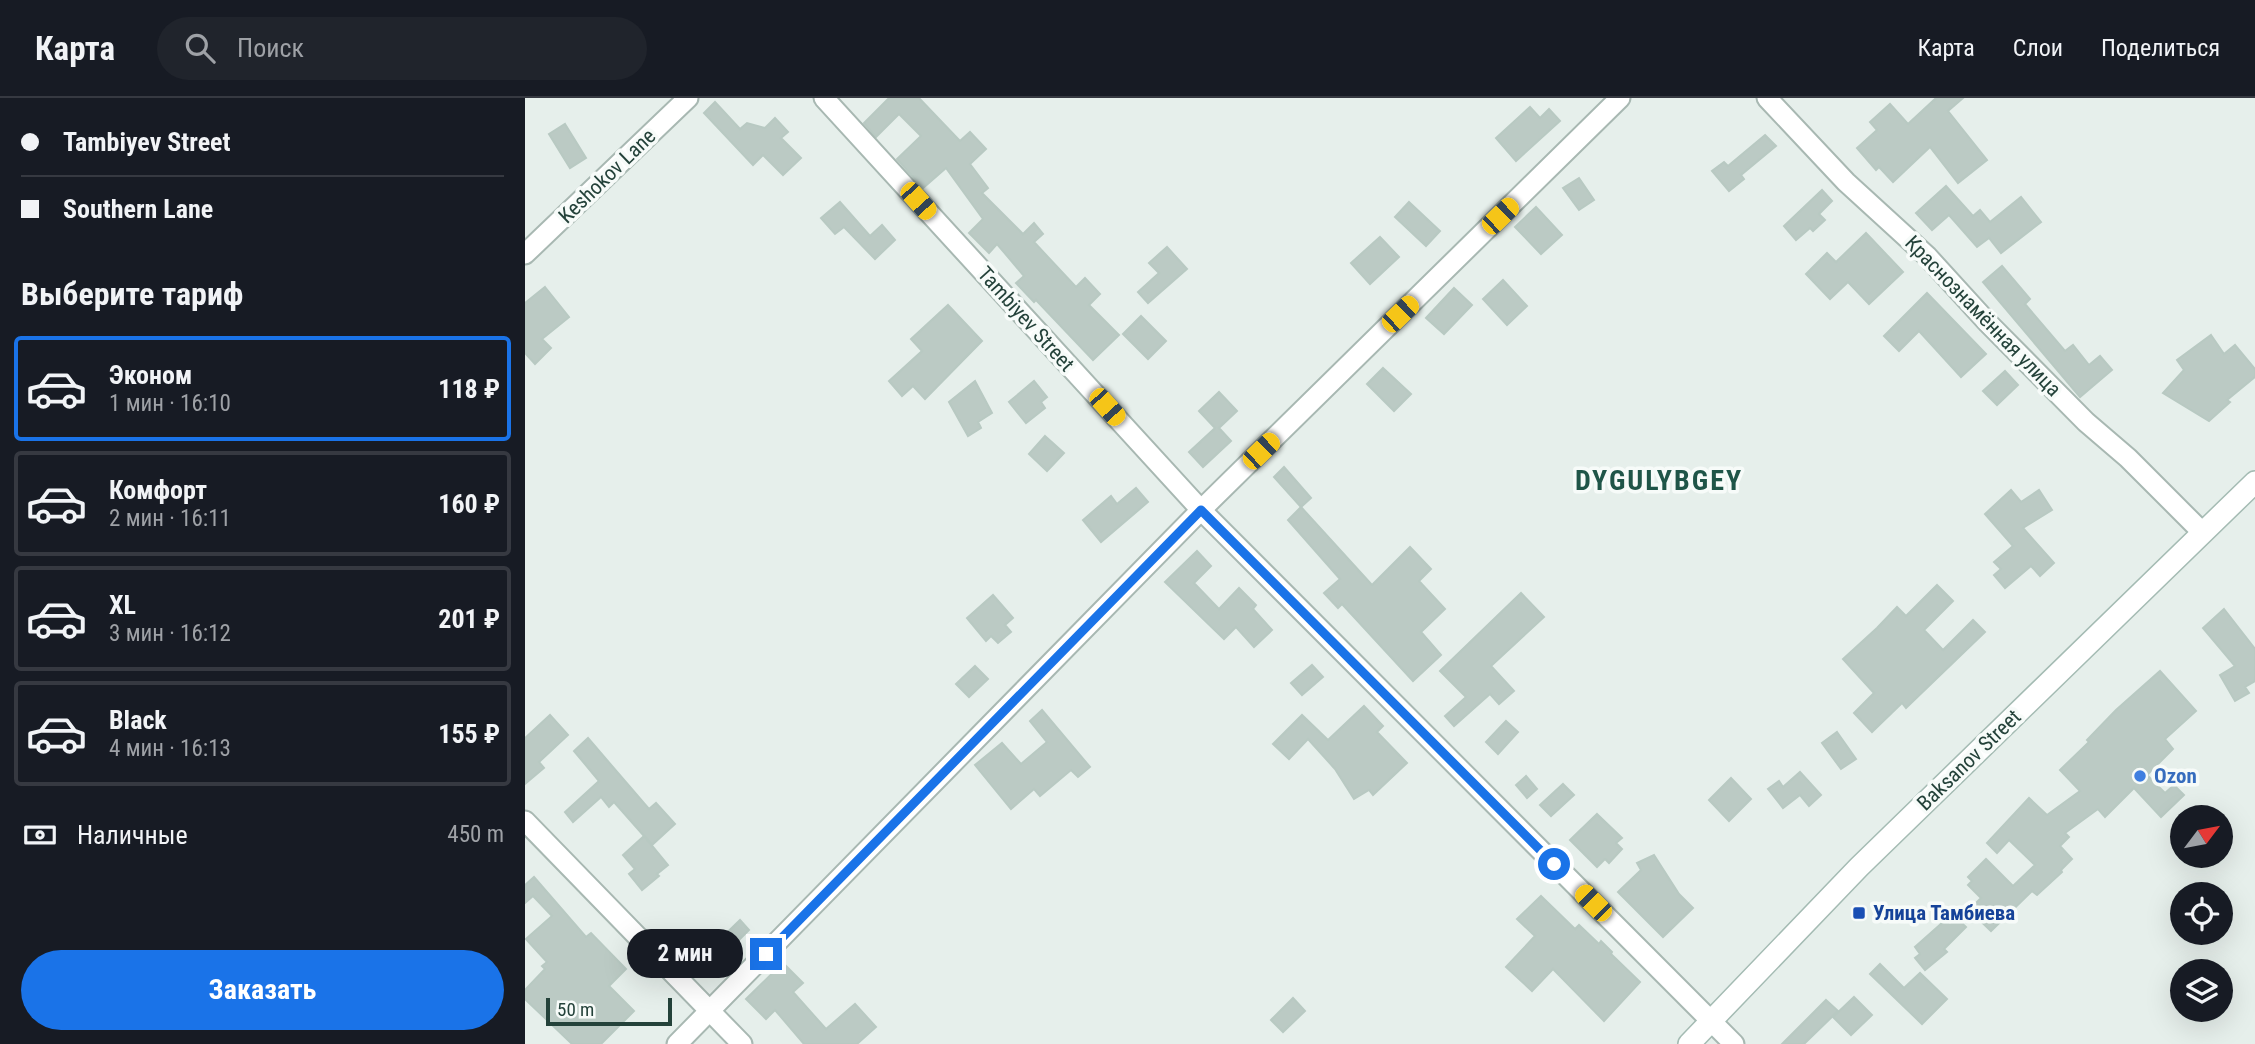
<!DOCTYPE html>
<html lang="ru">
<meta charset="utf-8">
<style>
:root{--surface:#171b24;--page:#20242c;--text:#f1f3f6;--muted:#9ea1a6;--line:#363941;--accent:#1a73e8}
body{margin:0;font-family:"Roboto Condensed",sans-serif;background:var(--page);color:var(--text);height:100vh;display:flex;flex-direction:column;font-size:26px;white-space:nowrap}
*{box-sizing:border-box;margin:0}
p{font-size:23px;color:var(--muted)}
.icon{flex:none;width:38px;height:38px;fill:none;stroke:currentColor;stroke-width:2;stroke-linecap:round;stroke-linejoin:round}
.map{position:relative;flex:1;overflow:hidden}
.panel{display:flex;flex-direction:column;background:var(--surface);width:525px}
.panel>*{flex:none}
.banner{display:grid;align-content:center;height:154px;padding:0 21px;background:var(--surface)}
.needle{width:46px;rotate:58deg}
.buttons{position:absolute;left:1645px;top:707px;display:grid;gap:14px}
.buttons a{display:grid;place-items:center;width:63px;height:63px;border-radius:50%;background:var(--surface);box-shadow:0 7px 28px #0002;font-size:35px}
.scale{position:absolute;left:21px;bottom:18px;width:126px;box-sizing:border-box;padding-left:7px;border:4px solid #24423a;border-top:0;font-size:19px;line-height:24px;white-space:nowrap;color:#24423a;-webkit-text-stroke:5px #f7fbf9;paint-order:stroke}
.end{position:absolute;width:32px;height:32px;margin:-16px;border:9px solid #1a73e8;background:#fff;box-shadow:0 0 0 4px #fff}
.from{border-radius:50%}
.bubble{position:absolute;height:49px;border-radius:24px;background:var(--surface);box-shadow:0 7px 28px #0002;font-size:23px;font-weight:700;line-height:49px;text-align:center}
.car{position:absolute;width:21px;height:42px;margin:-21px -10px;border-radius:9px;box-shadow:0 0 5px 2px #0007;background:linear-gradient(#f5c518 24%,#345 0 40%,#f5c518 0 76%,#345 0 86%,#f5c518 0)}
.banner b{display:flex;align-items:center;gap:24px;height:66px;font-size:26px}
.banner b+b{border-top:2px solid var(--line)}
.banner i{width:18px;height:18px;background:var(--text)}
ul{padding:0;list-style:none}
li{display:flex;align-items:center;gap:21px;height:105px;margin:0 14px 10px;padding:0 7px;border:4px solid var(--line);border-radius:7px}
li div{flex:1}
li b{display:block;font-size:26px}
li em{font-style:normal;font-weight:700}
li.selected{border-color:var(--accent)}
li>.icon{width:63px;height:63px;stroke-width:1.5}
h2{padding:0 21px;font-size:32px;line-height:84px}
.pay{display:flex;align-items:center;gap:18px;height:77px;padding:0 21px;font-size:26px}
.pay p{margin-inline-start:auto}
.primary-button{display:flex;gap:14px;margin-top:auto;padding:14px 21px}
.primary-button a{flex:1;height:80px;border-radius:42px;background:var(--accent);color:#fff;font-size:28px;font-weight:700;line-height:80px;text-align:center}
header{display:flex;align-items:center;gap:42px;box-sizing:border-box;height:98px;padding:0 35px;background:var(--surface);border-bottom:2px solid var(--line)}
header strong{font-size:33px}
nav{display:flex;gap:38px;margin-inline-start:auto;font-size:24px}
.search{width:490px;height:63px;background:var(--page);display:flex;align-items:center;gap:18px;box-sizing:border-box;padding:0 24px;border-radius:38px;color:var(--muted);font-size:26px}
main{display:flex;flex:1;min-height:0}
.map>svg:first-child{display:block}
.building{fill:#bbcac4;stroke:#b8c9c2;stroke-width:2}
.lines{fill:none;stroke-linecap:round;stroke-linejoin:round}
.street-casing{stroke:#a8b8b2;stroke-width:23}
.secondary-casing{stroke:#a4bbb3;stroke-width:24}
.street{stroke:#fff;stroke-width:19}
.secondary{stroke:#fff;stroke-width:21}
.route{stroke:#1a73e8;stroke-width:9}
.shop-dot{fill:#3f7fe0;stroke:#f7fbf9;stroke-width:2.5}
.transit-dot{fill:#1a4fb4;stroke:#f7fbf9;stroke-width:2.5}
.labels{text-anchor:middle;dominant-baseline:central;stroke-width:7;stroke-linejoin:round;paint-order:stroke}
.street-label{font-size:21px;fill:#24423a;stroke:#f7fbf9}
.shop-label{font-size:21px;font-weight:bold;fill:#366cbe;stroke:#f7fbf9;text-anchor:start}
.transit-label{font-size:21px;font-weight:bold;fill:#164399;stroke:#f7fbf9;text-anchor:start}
.district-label{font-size:28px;font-weight:bold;letter-spacing:2px;fill:#1f5548;stroke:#f7fbf9}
</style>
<header>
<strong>Карта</strong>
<div class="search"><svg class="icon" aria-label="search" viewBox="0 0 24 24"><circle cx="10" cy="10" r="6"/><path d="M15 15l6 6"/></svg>Поиск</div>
<nav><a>Карта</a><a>Слои</a><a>Поделиться</a></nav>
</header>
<main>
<section class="panel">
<div class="banner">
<b><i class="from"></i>Tambiyev Street</b>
<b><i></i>Southern Lane</b>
</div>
<h2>Выберите тариф</h2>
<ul>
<li class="selected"><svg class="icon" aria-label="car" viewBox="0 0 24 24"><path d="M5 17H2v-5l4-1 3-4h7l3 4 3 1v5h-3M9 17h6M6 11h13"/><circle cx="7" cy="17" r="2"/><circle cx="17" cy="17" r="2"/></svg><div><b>Эконом</b><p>1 мин · 16:10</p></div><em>118 ₽</em></li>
<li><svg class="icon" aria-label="car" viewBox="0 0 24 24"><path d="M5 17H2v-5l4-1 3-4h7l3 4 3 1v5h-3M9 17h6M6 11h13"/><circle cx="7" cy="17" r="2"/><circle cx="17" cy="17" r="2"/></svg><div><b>Комфорт</b><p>2 мин · 16:11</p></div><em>160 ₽</em></li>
<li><svg class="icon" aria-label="car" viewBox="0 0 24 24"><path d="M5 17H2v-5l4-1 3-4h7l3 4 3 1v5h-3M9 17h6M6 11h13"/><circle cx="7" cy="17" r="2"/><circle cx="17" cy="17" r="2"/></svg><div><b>XL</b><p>3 мин · 16:12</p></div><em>201 ₽</em></li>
<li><svg class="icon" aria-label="car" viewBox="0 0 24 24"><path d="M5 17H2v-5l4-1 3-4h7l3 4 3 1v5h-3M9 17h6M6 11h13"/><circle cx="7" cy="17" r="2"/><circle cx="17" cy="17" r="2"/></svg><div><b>Black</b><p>4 мин · 16:13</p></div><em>155 ₽</em></li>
</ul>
<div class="pay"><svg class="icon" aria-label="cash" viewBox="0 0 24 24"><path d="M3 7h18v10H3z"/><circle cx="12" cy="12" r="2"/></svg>Наличные<p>450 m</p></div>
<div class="primary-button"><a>Заказать</a></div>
</section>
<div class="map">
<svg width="1730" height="946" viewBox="0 0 1730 946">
<rect width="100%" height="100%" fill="#e6efeb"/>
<g class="building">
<path d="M364 0H394L435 43 445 34 461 51 445 66 463 90 457 95 498 136 509 125 518 136 509 144 551 189 560 180 575 196 564 207 594 237 568 262 511 202 509 204 491 185 499 178 472 146 464 155 444 135 458 121 421 70 398 90 372 61 396 38 374 16 351 39 339 25Z"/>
<path d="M1411 0H1438L1423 13 1462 62 1433 85 1405 49 1368 84 1354 69 1351 72 1332 50 1352 32 1345 24 1365 6 1383 26Z"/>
<path d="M190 4 215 31 222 25 240 30 250 20 263 34 256 40 276 60 258 77 238 57 228 67 179 15Z"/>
<path d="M1005 9 1015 20 1024 11 1035 23 991 63 971 40Z"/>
<path d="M40 26 61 60 45 70 24 36Z"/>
<path d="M1240 37 1251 48 1216 77 1219 81 1204 93 1187 73 1199 64 1203 68Z"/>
<path d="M1054 80 1069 102 1054 112 1038 90Z"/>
<path d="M1421 88 1448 118 1455 112 1465 124 1496 99 1516 124 1476 155 1464 140 1452 149 1424 117 1407 132 1391 115Z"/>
<path d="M1297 92 1307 103 1294 116 1300 122 1288 133 1285 130 1271 142 1259 128Z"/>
<path d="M315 104 345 138 357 127 370 142 350 161 319 129 310 136 296 120Z"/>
<path d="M884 104 915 133 901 148 870 119Z"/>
<path d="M1011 109 1037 137 1016 156 990 129Z"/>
<path d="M1341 135 1378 174 1344 206 1323 184 1305 201 1281 176 1302 155 1311 164Z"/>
<path d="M855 139 874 159 845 186 826 165Z"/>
<path d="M642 149 662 171 623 205 613 194 634 175 624 165Z"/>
<path d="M1477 168 1505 201 1500 206 1540 253 1548 247 1564 267 1575 258 1587 272 1555 299 1458 184Z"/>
<path d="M978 182 1002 208 982 227 958 201Z"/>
<path d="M20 189 44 219 17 241 26 250 10 266 0 255V205Z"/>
<path d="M929 190 947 207 919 236 901 220Z"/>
<path d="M1402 195 1461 256 1436 279 1394 233 1374 253 1359 238Z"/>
<path d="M423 207 457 243 400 301 388 288 377 298 364 283 397 253 386 241Z"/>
<path d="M616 218 641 243 623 261 598 236Z"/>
<path d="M1686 237 1699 256 1710 247 1730 271V279L1702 302 1705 304 1684 323 1638 295 1659 272 1652 262Z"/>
<path d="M858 270 886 296 869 313 842 286Z"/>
<path d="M1480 273 1493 287 1472 307 1458 293Z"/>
<path d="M450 283 467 315 453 324 456 330 443 338 424 304Z"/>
<path d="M509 283 522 299 516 304 520 310 501 325 484 304Z"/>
<path d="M694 294 712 313 694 330 706 343 678 369 664 354 690 330 674 313Z"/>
<path d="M520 338 539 355 522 373 504 356Z"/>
<path d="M759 369 786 400 776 409 749 379Z"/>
<path d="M611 390 623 404 576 444 558 422 586 398 592 406Z"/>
<path d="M1486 392 1496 404 1514 392 1527 412 1498 430 1529 465 1515 478 1506 468 1480 490 1469 477 1476 471 1469 464 1488 448 1460 416Z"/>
<path d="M776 409 847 487 885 449 906 471 894 483 920 511 896 534 916 557 888 583 817 506 813 510 799 495 815 481 763 422Z"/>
<path d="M672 453 686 468 669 485 694 511 714 490 731 507 728 511 747 532 729 549 711 529 699 541 640 484Z"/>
<path d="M1412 487 1428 503 1399 532 1418 552 1448 522 1460 534 1381 610 1377 605 1347 634 1329 615 1349 595 1318 561 1352 530 1372 509 1381 518Z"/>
<path d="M996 495 1019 519 966 568 989 593 974 606 965 596 929 628 920 618 941 599 915 573Z"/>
<path d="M468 497 488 520 480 527 486 534 473 545 466 538 461 543 442 520Z"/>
<path d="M1699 511 1730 551V583L1720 589 1724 595 1710 603 1695 577 1710 568 1678 530Z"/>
<path d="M787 567 798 579 777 597 766 585Z"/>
<path d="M450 568 463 581 444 599 431 586Z"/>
<path d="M1635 573 1671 613 1640 641 1648 651 1622 677 1640 695 1649 687 1659 697 1636 719 1609 690 1580 719 1573 711 1540 735 1544 739 1535 748 1547 761 1536 772 1537 774 1512 797 1507 793 1466 833 1444 812 1456 800 1443 787 1447 783 1443 779 1461 761 1488 788 1510 767 1484 742 1472 755 1462 745 1504 700 1522 717 1555 693 1535 672 1564 644 1562 642 1591 612Z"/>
<path d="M839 608 858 628 852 634 882 665 848 697 844 692 829 701 810 671 783 641 764 661 748 646 777 617 803 642Z"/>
<path d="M517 612 565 669 553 679 546 672 515 698 509 691 486 711 450 667 477 645 496 666 522 644 505 623Z"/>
<path d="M25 617 43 637 14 664 19 670 0 686V640Z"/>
<path d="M981 623 993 634 973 656 961 644Z"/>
<path d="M1312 634 1331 661 1316 671 1297 645Z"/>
<path d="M63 640 124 711 131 705 150 726 127 747 89 704 84 709 76 699 48 724 40 714 74 683 49 653Z"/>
<path d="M1275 674 1296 697 1284 708 1275 697 1258 710 1243 691 1254 683 1258 689Z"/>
<path d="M1001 678 1012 691 1002 700 991 687Z"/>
<path d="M1206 680 1226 701 1204 723 1184 702Z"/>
<path d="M1038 686 1049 697 1026 718 1015 707Z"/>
<path d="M1072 716 1097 740 1091 745 1097 751 1084 765 1080 761 1072 769 1045 742Z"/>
<path d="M119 738 143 767 132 776 134 778 117 792 104 776 110 771 98 757Z"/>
<path d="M1129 757 1154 796 1168 810 1138 839 1093 794 1116 772 1112 765Z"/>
<path d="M9 779 61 839 66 835 101 871 84 888 109 913 76 946H47L0 901V892L20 871 17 868 22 864 1 841 27 818 8 798 0 805V787Z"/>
<path d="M1016 798 1050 831 1054 827 1074 846 1076 843 1087 854 1086 856 1115 884 1079 923 1028 871 1007 893 981 869 1010 838 992 821Z"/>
<path d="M1427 816 1441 829 1419 851 1422 854 1400 872 1390 860 1395 856 1390 849Z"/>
<path d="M215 822 224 832 188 868 178 858Z"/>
<path d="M258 865 278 885 268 894 301 931 330 906 351 929 332 946H279L250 912 241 921 221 901Z"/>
<path d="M1355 866 1379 890 1395 875 1422 901 1397 926 1345 876Z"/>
<path d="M1329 899 1347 917 1326 937 1308 919Z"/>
<path d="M768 900 780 913 758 934 746 922Z"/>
<path d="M1301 902 1313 913 1279 946H1257Z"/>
</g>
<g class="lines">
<g class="street-casing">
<g id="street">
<path d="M299 0 676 412 1209 946"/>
<path d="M1242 0 1321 84 1402 158 1463 225 1561 324 1603 360 1677 434"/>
<path d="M0 156 163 0"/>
<path d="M0 723 217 946"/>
<path d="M152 946 676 412 1095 0"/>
</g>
</g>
<g class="secondary-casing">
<path id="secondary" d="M1164 946 1334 769 1730 384"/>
</g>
<use href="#street" class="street"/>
<use href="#secondary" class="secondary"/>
</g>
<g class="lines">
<path class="route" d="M241 856 676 412 1029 766"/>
</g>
<circle class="shop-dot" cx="1615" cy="678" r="7"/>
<rect class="transit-dot" x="1327" y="808" width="14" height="14" rx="3.5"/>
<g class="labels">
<g class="street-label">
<text transform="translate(82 78) rotate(-44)">Keshokov Lane</text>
<text transform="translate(1458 218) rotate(46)">Краснознамённая улица</text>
<text transform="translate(501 221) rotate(48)">Tambiyev Street</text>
<text transform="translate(1444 662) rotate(-44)">Baksanov Street</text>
</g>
<g class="shop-label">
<text x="1629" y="678">Ozon</text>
</g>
<g class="transit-label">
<text x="1348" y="815">Улица Тамбиева</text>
</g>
<g class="district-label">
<text x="1134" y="382">DYGULYBGEY</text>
</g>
</g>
</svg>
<div class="buttons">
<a><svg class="needle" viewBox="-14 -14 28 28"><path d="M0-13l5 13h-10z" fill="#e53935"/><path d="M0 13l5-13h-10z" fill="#9ea1a6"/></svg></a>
<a><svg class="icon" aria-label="locate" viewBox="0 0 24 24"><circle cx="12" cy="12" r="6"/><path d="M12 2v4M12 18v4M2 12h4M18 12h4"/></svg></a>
<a><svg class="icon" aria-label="layers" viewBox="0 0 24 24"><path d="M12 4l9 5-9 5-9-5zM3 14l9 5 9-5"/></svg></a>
</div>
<div class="scale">50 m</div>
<i class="end from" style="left:1029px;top:766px"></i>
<i class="end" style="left:241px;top:856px"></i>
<div class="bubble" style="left:102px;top:831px;width:116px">2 мин</div>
<i class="car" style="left:393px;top:103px;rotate:138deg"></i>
<i class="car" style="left:975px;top:118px;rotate:46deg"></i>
<i class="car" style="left:875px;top:216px;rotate:46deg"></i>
<i class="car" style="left:582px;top:309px;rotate:138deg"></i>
<i class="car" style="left:736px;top:353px;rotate:46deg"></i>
<i class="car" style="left:1068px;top:805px;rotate:315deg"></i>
</div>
</main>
